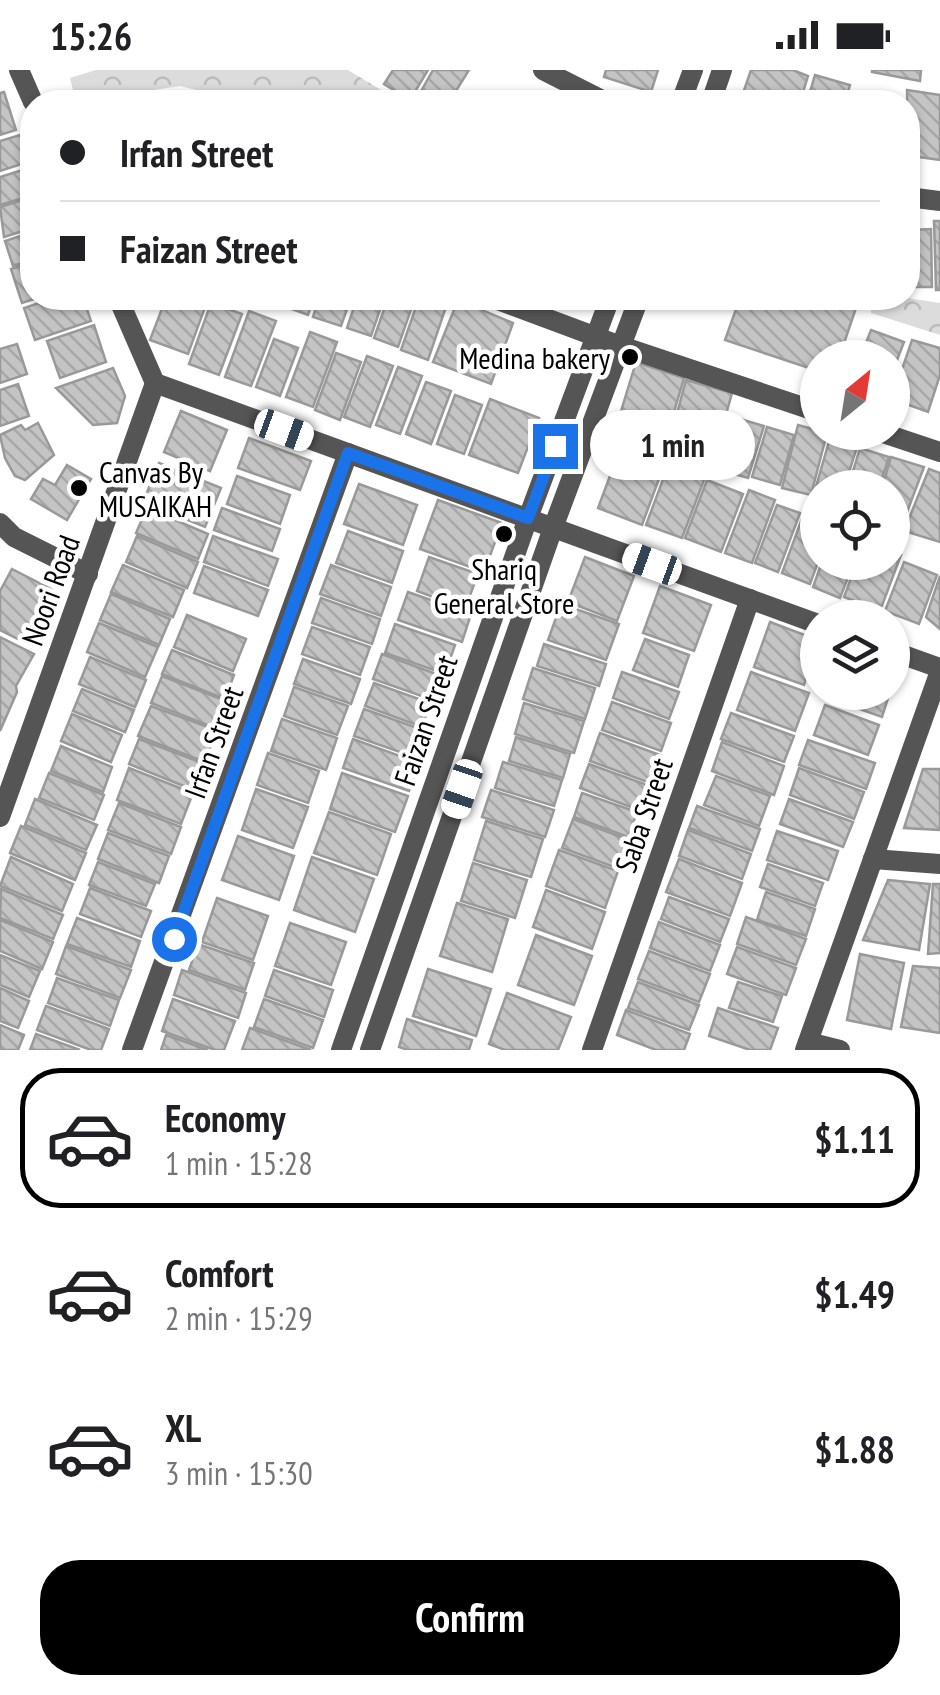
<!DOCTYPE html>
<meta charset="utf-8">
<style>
:root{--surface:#fff;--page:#f2f2f2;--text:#202124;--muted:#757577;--line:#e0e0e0;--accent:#000}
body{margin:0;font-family:"PT Sans Narrow",sans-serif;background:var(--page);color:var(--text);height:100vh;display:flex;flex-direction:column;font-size:38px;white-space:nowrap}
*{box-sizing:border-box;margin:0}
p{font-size:32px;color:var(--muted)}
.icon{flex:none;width:55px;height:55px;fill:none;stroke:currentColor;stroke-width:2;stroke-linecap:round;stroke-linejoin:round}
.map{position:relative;height:980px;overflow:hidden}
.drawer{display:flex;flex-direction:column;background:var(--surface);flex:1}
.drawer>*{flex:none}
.hud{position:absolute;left:20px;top:20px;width:900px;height:220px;border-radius:40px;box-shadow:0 2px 8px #0004;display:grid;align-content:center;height:220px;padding:0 40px;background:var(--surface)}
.needle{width:65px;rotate:30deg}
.tools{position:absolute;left:800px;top:270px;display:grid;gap:20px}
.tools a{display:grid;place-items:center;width:110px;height:110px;border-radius:50%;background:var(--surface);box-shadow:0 2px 8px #0004;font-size:50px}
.end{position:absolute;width:45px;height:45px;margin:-22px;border:12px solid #1a73e8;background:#fff;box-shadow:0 0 0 5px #fff}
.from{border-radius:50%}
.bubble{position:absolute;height:70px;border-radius:35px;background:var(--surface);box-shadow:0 2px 8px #0004;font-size:32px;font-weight:800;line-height:70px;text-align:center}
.car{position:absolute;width:30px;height:60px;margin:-30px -15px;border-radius:12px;box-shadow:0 0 8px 2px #0007;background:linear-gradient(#fff 24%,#345 0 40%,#fff 0 76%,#345 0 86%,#fff 0)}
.hud b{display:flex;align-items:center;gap:35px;height:95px;font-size:38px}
.hud b+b{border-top:2px solid var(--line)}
.hud i{width:25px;height:25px;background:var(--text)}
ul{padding:18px 0 0;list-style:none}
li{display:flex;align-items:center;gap:30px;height:140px;margin:0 20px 15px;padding:0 20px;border:5px solid transparent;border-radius:40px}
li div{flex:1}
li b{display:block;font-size:38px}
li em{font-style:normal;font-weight:800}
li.current{border-color:var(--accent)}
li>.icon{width:90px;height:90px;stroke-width:1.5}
.primary-button{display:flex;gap:20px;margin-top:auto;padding:20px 40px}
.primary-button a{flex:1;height:115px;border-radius:40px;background:var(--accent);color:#fff;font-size:40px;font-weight:800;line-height:115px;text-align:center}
.status{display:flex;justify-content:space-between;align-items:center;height:70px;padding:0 50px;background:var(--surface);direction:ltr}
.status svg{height:28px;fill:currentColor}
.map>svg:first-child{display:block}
.forest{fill:url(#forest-crowns)}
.building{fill:url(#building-back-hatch);stroke:#999;stroke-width:2.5}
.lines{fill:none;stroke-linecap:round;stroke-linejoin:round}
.minor{stroke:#555;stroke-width:20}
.tertiary{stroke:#555;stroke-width:20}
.route{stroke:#1a73e8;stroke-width:12}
.poi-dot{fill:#000;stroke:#fff;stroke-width:4}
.labels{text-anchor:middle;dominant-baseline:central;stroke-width:9;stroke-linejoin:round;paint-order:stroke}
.poi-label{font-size:30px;fill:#000;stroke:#fff;text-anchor:end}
.street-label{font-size:30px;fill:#000;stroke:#fff}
</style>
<div class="status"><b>15:26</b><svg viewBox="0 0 49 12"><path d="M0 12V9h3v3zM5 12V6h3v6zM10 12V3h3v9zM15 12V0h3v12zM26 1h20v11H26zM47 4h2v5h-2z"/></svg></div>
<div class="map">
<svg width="940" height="980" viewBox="0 0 940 980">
<defs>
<pattern id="forest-crowns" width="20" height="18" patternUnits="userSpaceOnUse" patternTransform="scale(2.5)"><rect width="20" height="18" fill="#dcdcdc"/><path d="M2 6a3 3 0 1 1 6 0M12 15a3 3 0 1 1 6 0" fill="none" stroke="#bbb"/></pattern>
<pattern id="building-back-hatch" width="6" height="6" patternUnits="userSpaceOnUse" patternTransform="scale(2.5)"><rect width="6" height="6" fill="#c4c4c4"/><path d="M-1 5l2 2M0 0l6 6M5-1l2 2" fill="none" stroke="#a7a7a7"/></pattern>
</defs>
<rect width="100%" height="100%" fill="#fff"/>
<g class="forest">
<path d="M96 0H348L401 32H246L180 16 76 32 70 8Z"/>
<path d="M908 228 940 233V265L871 243 872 228Z"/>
</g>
<g class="building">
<path d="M393 0H428L410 30 384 14Z"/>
<path d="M433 0H469L449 32H415Z"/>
<path d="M606 0H658L651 22 604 7Z"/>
<path d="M751 0H793L808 6 800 32H740Z"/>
<path d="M872 0H921L920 11 872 2Z"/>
<path d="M815 5 850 15 845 32H807Z"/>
<path d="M907 20 940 25V90L918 87V71L908 70Z"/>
<path d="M4 22 16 60 0 65V23Z"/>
<path d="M20 65 28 92 0 101V71Z"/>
<path d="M32 97V125L0 135V107Z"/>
<path d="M32 127V158L4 167 0 137Z"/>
<path d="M934 151H940V220H936Z"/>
<path d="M931 159 932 217H908V160Z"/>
<path d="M32 162V190L13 196 5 171Z"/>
<path d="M32 192V228H37L22 233 11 199Z"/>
<path d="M54 228H83L91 251 35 270 24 238Z"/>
<path d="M166 228 208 229 188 284 150 270Z"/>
<path d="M289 228H314L308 245 286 237Z"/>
<path d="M319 228H351L341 256 313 247Z"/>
<path d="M357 228H384L371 266 347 258Z"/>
<path d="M388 228H415L398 277 374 268Z"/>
<path d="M419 228H449L428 290 401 280Z"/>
<path d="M740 228H834L857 235 839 288H818V301L725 270Z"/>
<path d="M458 230 513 253 491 314 433 292Z"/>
<path d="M211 233 242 244 219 305 189 294Z"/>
<path d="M249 241 276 251 251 316 225 307Z"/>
<path d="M94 255 106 292 60 308 47 271Z"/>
<path d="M871 260 904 272 892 303V288H860Z"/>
<path d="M310 262 337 272 313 337 286 327Z"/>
<path d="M274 269 298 278 280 326 256 317Z"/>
<path d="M912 270 940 278V305L928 342 892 329Z"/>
<path d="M17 274 27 304 0 313V279Z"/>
<path d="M336 283 361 292 340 350 315 340Z"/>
<path d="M367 286 393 296 370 357 344 347Z"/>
<path d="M636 292 684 308 664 376 615 361Z"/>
<path d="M398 297 422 306 400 364 376 355Z"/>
<path d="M113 298 125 326 117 353 93 355 56 318Z"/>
<path d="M686 310 732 323 713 390 668 377Z"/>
<path d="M426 312 451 321 431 374 406 364Z"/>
<path d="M18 314 29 346 0 356V320Z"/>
<path d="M455 325 482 335 464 384 437 374Z"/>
<path d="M490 329 539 348 518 403 469 385Z"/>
<path d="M181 341 227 360 210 401 164 382Z"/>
<path d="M730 346 764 356 748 408 714 398Z"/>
<path d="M38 353 54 385 25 410 15 406 5 388 0 365 21 355 25 360Z"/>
<path d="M798 355 827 363 811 425 782 418Z"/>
<path d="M767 357 794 365 780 415 752 407Z"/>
<path d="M249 368 311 391 300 420 238 398Z"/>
<path d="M830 368 857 377 844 418H818V429L813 427Z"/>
<path d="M860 378 889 387 879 418H848Z"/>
<path d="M620 379 664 395 642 455 598 438Z"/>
<path d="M891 387 924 397 901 458 892 456V418H882Z"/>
<path d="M159 393 221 418 205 457 143 432Z"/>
<path d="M67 395 91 409 67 450 31 429 43 409 55 415Z"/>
<path d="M668 396 704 410 682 468 646 455Z"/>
<path d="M929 399 940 403V472L904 461Z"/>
<path d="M237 406 290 425 280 454 227 434Z"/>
<path d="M707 410 743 424 721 482 685 468Z"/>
<path d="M359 414 417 435 403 475 344 454Z"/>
<path d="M749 420 775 430 752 493 725 483Z"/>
<path d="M438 430 502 453 484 502 420 479Z"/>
<path d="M777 435 800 443 778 502 755 493Z"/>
<path d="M147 438 208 464 198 489 136 463Z"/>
<path d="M222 438 280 459 272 481 214 460Z"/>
<path d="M804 443 818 448V492L810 514 782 503Z"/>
<path d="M348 461 403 481 392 513 336 493Z"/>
<path d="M137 466 198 492 187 518 126 492Z"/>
<path d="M213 466 278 489 268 516 204 492Z"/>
<path d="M892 482 901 485 880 541 844 527 857 492H892Z"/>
<path d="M429 487 478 504 465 539 417 521Z"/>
<path d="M585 487 634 506 617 551 568 532Z"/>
<path d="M822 492H854L840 528 813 517Z"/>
<path d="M904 492 937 505 919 554 885 541Z"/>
<path d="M123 495 184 520 173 547 111 522Z"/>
<path d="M331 495 391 517 381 546 320 524Z"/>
<path d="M204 496 268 520 258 546 194 523Z"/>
<path d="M12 499 51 519 24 572 0 560V521Z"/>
<path d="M940 506V559L926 547Z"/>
<path d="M660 516 711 535 694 581 643 563Z"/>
<path d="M408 522 471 544 462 572 398 550Z"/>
<path d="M111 524 170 549 159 575 100 550Z"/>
<path d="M321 528 380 549 372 574 312 553Z"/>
<path d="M561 534 619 554 606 590 548 570Z"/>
<path d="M187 545 246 569 233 601 174 577Z"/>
<path d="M770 552 818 570 804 615 754 597Z"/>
<path d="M99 553 158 577 145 607 87 582Z"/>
<path d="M395 554 455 575 445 604 385 583Z"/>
<path d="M312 557 370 577 360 605 302 584Z"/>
<path d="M0 567 34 584 16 616 17 622 0 661Z"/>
<path d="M645 569 689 585 678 617 633 600Z"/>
<path d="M544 574 606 594 599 616 537 596Z"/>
<path d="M172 580 234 605 225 629 162 604Z"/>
<path d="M382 584 439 605 430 629 373 609Z"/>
<path d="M90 587 146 610 135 637 79 614Z"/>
<path d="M303 589 360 609 351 634 294 614Z"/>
<path d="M533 598 595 618 585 649 523 629Z"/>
<path d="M622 602 679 622 669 649 613 628Z"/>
<path d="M751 602 809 623 795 661 737 640Z"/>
<path d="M162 606 226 631 215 658 151 633Z"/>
<path d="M374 613 430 633 422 657 365 636Z"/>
<path d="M294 617 348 636 337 665 284 646Z"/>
<path d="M82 619 134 640 125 662 73 641Z"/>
<path d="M827 622H890L882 647 825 627Z"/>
<path d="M612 632 671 653 661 681 602 660Z"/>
<path d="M524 633 584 651 574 683 515 664Z"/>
<path d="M825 635 879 655 868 685 814 665Z"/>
<path d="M151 636 216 660 205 692 138 666Z"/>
<path d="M364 639 426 661 417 688 354 666Z"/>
<path d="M731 643 794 666 784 692 721 669Z"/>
<path d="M72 644 122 665 111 692 61 671Z"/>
<path d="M282 649 337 668 326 700 271 681Z"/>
<path d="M600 663 660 685 650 713 590 691Z"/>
<path d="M516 667 570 684 563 708 509 691Z"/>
<path d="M139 669 205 694 196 721 129 694Z"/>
<path d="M353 669 419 693 409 721 343 698Z"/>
<path d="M808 670 875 693 866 719 799 695Z"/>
<path d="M722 672 784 696 774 725 712 701Z"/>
<path d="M61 676 112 697 103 722 51 701Z"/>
<path d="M268 683 319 701 308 733 257 715Z"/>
<path d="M503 692 562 710 554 736 495 718Z"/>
<path d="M589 694 650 716 641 741 580 718Z"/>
<path d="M129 698 193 723 181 754 117 730Z"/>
<path d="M799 698 864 722 854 749 790 725Z"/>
<path d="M923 699H940V760L904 758Z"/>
<path d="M49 703 104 725 94 750 39 728Z"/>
<path d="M342 703 408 726 395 762 330 739Z"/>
<path d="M716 706 770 726 759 756 704 735Z"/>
<path d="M256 719 308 737 293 778 242 760Z"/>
<path d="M491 720 554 740 545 767 482 747Z"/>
<path d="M582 723 637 742 628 767 574 747Z"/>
<path d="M35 729 97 755 86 780 25 755Z"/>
<path d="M789 729 853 752 843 777 780 754Z"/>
<path d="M119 733 181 757 171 784 108 760Z"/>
<path d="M697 736 760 759 752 781 689 758Z"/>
<path d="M329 742 391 764 377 805 314 783Z"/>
<path d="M573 749 627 769 617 798 562 778Z"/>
<path d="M486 751 543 769 531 807 474 790Z"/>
<path d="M21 756 86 783 75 810 10 783Z"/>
<path d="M688 760 751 784 742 809 679 786Z"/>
<path d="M777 761 838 781 828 810 767 790Z"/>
<path d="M108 763 169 786 159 813 98 789Z"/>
<path d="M238 766 294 786 279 830 222 810Z"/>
<path d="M559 780 618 801 605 838 546 816Z"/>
<path d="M11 787 73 814 62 841 0 816Z"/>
<path d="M312 787 374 809 355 862 294 840Z"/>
<path d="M679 789 742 813 730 846 666 822Z"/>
<path d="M98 792 155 814 146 836 89 815Z"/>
<path d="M473 793 527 810 515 848 461 831Z"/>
<path d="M768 794 823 813 815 836 760 817Z"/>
<path d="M888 810 930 814 919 880 863 870Z"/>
<path d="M933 814H940V883L928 884Z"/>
<path d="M90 818 151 841 141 867 80 844Z"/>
<path d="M1 819 63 845 53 869 0 848Z"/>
<path d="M546 820 605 842 592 879 533 857Z"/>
<path d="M766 822 815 839 806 866 757 850Z"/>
<path d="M669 827 729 849 720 872 661 849Z"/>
<path d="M217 828 268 846 253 890 202 872Z"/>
<path d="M457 833 508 849 492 902 440 886Z"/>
<path d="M746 847 806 869 796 895 737 874Z"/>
<path d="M77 848 140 871 131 897 67 874Z"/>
<path d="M0 850 53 872 42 899 0 881Z"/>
<path d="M659 852 720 875 710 901 650 878Z"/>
<path d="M290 853 346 872 331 915 275 896Z"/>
<path d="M536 865 592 886 574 935 518 915Z"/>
<path d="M198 874 254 893 245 920 189 900Z"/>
<path d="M66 876 131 900 120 928 56 904Z"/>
<path d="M737 877 796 898 786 925 727 904Z"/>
<path d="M649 881 710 904 699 932 638 909Z"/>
<path d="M860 884 904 893 891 959 847 950Z"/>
<path d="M0 885 40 901 29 927 0 915Z"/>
<path d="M913 896 940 898V963L901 957Z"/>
<path d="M428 899 491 919 476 966 413 946Z"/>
<path d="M182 900 246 923 238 948 174 925Z"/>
<path d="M274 900 333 920 324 947 265 926Z"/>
<path d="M57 908 119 930 110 956 48 933Z"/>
<path d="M638 912 699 935 689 960 628 938Z"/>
<path d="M738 912 782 926 773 952 729 938Z"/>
<path d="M0 918 29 931 18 958 0 951Z"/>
<path d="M507 923 571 947 558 980H505L489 974Z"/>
<path d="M173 929 235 951 224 980H215L162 961Z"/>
<path d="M264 929 323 950 313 978 254 957Z"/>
<path d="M46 936 109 959 101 980H91L37 960Z"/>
<path d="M718 938 778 958 770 980H750L709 966Z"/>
<path d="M626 940 690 964 684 980H656L617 965Z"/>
<path d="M407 949 472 970 469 980H408L399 977Z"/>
<path d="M0 955 24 965 18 980H0Z"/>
<path d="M250 958 311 980H242Z"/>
<path d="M36 964 80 980H30Z"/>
<path d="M166 965 208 980H161Z"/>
</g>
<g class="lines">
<g class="minor">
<path d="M19 0 33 32"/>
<path d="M543 0 606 32"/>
<path d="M908 127 940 131"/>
<path d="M118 228 155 313 818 554"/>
<path d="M492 228 621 276 818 342"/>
<path d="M880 362 940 382"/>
<path d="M0 453 14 467 88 504"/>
<path d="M892 581 940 598"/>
<path d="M0 747 155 313"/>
<path d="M873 789 940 794"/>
<path d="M808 972 840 980"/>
<path d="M132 980 348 383"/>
<path d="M592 980 750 529"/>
<path d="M805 980 940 601"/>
</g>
<g class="tertiary">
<path d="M681 32 693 0"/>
<path d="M711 32 722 0"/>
<path d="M341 980 528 448 610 228"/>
<path d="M370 980 553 458 639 228"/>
</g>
</g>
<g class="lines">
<path class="route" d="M174 869 348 383 528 448 555 376"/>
</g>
<g class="poi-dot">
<circle cx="630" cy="287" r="10"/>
<circle cx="79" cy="418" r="10"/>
<circle cx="504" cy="464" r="10"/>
</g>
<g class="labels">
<g class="poi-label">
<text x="610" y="287">Medina bakery</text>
<text x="99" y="401" text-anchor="start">Canvas By<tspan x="99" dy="34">MUSAIKAH</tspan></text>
<text x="504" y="498" text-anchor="middle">Shariq<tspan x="504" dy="34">General Store</tspan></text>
</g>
<g class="street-label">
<text transform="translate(50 520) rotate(-70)">Noori Road</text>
<text transform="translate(425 650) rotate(-71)">Faizan Street</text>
<text transform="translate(213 672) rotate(-70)">Irfan Street</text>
<text transform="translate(643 745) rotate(-71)">Saba Street</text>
</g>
</g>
</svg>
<div class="tools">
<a><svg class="needle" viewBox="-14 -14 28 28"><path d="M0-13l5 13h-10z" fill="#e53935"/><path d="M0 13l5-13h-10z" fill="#757577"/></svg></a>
<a><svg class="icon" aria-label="locate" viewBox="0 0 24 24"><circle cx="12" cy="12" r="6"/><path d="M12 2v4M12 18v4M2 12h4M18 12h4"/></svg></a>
<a><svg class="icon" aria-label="layers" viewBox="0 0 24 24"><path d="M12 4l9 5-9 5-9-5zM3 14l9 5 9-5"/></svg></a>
</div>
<i class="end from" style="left:174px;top:869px"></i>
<i class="end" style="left:555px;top:376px"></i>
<div class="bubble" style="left:590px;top:340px;width:165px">1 min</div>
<i class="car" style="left:284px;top:360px;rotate:110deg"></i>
<i class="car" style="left:652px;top:494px;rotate:290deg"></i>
<i class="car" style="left:462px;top:719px;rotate:199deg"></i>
<div class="hud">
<b><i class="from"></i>Irfan Street</b>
<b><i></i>Faizan Street</b>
</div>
</div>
<section class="drawer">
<ul>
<li class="current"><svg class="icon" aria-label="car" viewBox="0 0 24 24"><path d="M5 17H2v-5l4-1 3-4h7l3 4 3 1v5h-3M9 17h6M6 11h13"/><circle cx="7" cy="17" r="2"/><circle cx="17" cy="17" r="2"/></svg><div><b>Economy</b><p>1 min · 15:28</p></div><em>$1.11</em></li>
<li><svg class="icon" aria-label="car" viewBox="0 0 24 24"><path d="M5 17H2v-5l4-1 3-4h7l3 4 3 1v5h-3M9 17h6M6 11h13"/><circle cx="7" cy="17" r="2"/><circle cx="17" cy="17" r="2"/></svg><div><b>Comfort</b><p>2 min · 15:29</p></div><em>$1.49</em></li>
<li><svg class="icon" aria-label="car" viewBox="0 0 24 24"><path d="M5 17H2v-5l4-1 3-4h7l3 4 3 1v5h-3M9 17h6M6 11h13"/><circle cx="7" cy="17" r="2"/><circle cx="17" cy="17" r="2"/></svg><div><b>XL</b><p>3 min · 15:30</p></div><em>$1.88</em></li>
</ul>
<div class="primary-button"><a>Confirm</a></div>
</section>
